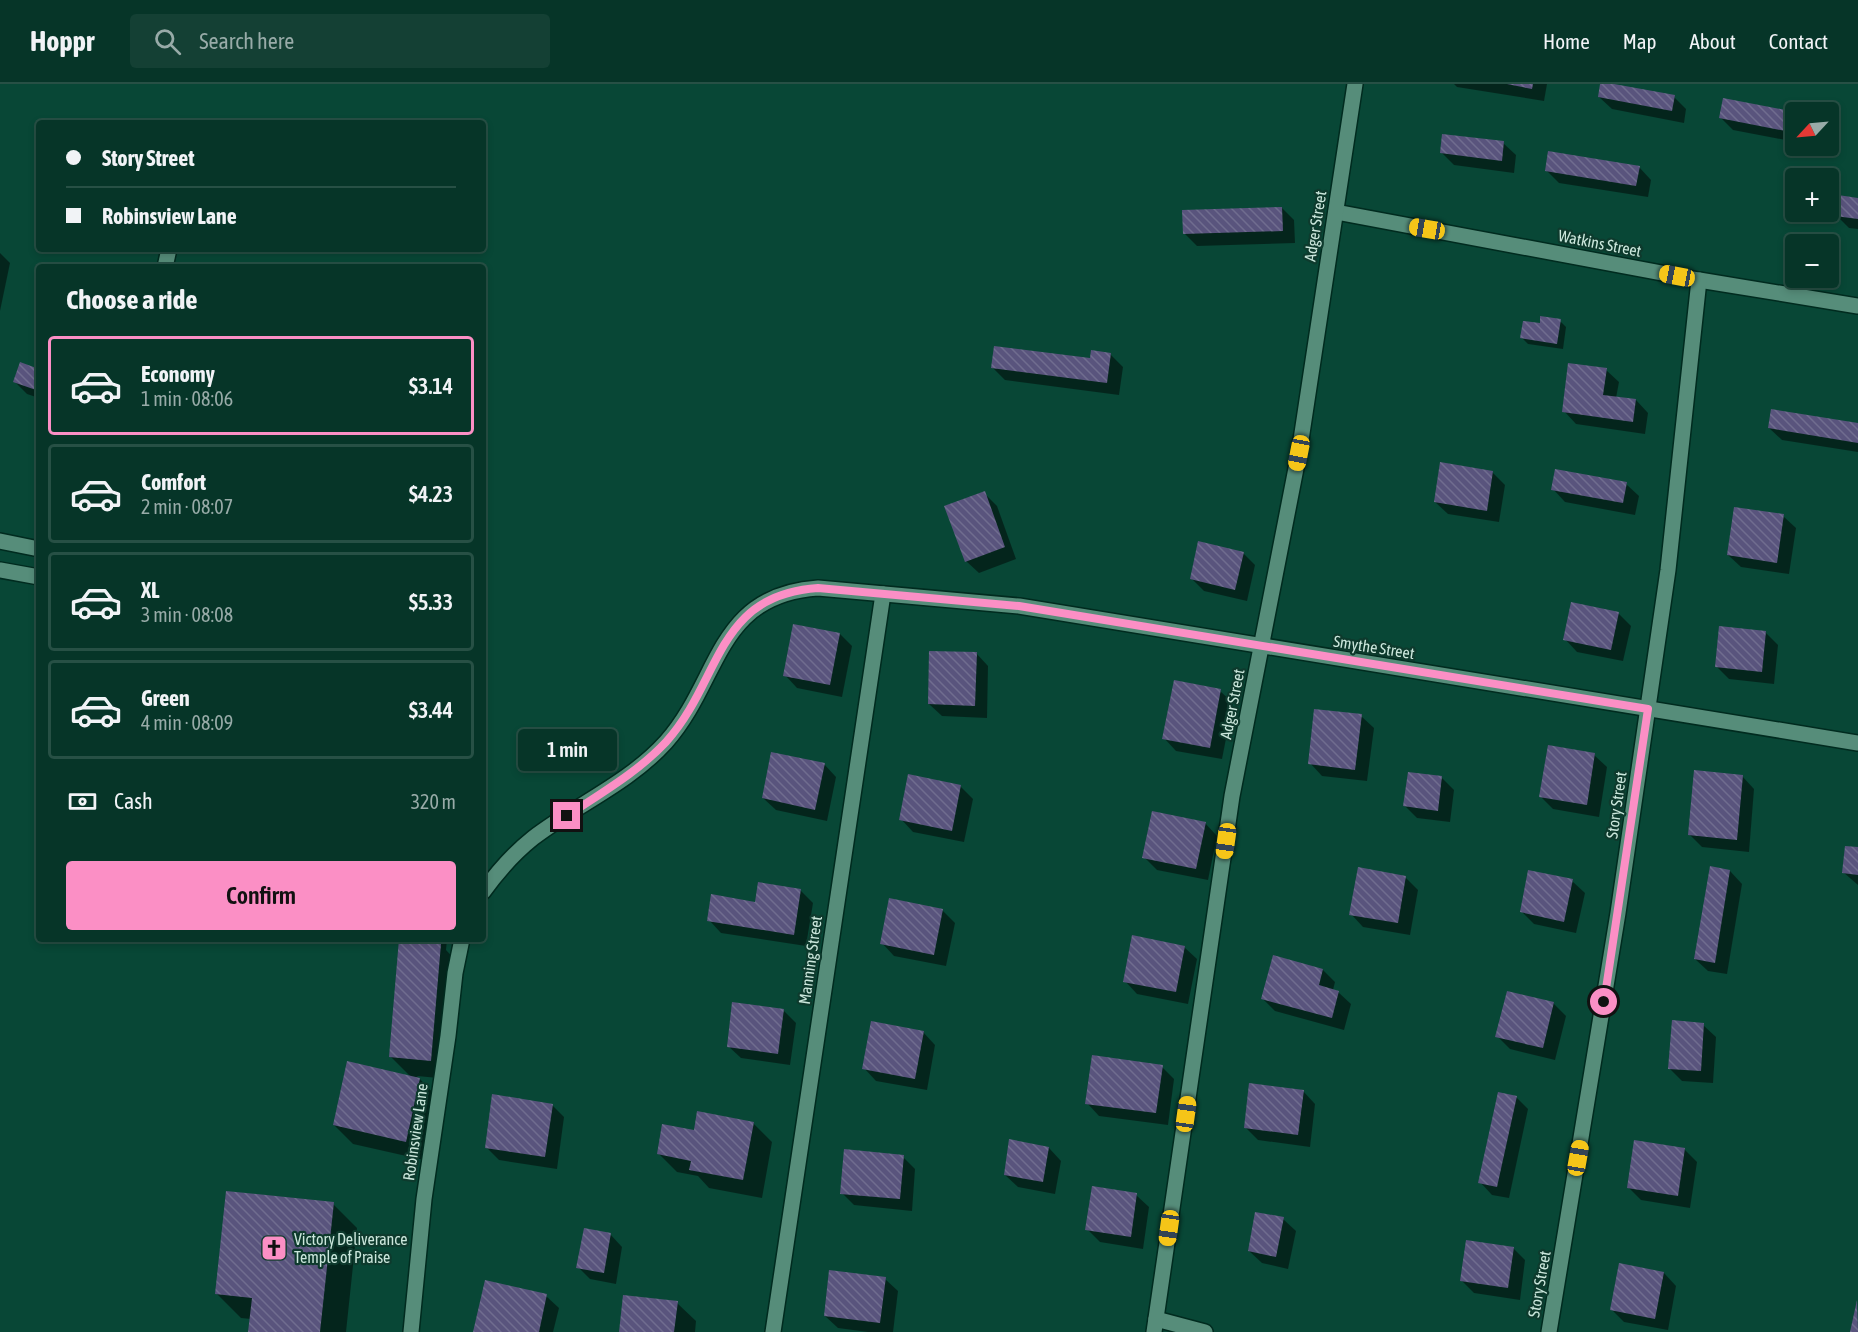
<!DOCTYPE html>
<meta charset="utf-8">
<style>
:root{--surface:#063528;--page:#144034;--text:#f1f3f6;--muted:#98aba8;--line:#275045;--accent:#fb8fc5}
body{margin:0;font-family:"Asap Condensed",sans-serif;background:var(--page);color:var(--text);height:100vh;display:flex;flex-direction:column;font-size:22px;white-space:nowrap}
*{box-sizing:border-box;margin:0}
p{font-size:20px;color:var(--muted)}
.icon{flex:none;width:33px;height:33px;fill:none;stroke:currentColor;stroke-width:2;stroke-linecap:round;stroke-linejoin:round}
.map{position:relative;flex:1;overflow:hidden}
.side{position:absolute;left:36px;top:180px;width:450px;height:678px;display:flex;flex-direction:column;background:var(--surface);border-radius:6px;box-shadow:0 3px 9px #0003,0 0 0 2px var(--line)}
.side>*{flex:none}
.hud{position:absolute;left:36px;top:36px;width:450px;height:132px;border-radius:6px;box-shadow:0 3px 9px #0003,0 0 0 2px var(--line);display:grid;align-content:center;height:132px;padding:0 30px;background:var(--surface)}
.needle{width:39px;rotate:244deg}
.controls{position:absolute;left:1785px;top:18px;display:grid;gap:12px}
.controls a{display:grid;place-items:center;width:54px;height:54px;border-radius:6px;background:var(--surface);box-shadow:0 3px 9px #0003,0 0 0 2px var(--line);font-size:30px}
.end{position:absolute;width:27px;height:27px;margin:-14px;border:8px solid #fb8fc5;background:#111;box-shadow:0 0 0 3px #111}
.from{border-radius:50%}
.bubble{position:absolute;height:42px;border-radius:6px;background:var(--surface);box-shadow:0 3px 9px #0003,0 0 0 2px var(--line);font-size:20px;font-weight:600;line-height:42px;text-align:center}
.car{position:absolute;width:18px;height:36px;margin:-18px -9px;border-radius:8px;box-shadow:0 0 4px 2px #0007;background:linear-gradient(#f5c518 24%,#345 0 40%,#f5c518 0 76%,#345 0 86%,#f5c518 0)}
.hud b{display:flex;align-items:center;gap:21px;height:57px;font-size:22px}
.hud b+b{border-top:2px solid var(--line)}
.hud i{width:15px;height:15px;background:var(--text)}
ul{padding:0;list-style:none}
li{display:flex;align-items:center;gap:18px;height:99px;margin:0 12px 9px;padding:0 18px;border:3px solid var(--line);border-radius:6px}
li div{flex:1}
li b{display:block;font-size:22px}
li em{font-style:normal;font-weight:600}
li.on{border-color:var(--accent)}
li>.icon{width:54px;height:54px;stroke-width:1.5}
h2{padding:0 30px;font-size:27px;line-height:72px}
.pay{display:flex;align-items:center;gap:15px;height:66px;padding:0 30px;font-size:22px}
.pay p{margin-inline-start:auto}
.primary-button{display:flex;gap:12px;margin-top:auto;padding:12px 30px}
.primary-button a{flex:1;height:69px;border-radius:6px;background:var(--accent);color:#111;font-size:24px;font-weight:600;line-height:69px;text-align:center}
header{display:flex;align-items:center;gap:36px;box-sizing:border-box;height:84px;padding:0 30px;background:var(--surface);border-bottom:2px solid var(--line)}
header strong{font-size:28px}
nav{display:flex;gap:33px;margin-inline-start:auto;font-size:21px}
.search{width:420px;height:54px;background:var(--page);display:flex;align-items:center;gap:15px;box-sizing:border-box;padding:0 21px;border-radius:6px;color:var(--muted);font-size:22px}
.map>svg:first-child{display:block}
.shadow{fill:#0007}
.building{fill:url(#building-back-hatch)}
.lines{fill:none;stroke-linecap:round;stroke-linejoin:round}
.service-casing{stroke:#002b1f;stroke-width:18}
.minor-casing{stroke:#002b1f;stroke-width:18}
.service{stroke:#568d7a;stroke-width:15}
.minor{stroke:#568d7a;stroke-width:15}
.route{stroke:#fb8fc5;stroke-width:8}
.labels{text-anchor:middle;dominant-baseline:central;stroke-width:4.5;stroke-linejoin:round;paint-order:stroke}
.street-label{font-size:16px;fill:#cbe7dc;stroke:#0e3a2d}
.poi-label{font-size:16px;fill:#cbe7dc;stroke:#0e3a2d;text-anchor:start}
</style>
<header>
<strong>Hoppr</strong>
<div class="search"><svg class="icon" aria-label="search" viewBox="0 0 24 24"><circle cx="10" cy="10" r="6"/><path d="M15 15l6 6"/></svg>Search here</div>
<nav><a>Home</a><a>Map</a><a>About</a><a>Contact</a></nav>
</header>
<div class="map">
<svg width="1858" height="1248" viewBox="0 0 1858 1248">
<defs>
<pattern id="building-back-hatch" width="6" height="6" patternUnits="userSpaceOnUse" patternTransform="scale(1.5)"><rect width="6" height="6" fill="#59547d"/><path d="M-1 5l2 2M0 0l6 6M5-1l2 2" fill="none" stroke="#706d8f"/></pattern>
</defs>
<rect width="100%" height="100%" fill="#084736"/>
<g class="shadow">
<path d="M1454 0H1547L1544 17 1457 3Z"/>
<path d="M1602 0 1674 13 1686 25 1684 39 1612 25 1599 13Z"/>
<path d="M1796 29V58L1733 46 1721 34Z"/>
<path d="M1828 39 1837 47 1833 66 1812 62H1828Z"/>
<path d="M1503 59 1516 71 1514 89 1454 81 1442 69Z"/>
<path d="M1639 83 1651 96 1648 113 1559 99 1546 86Z"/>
<path d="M1858 116V145L1849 144 1837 132Z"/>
<path d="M1282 124 1294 136 1295 159 1197 162 1185 150Z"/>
<path d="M0 169 10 179 0 227Z"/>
<path d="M1560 237 1566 243 1563 265 1528 260 1522 254Z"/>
<path d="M1110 270 1123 283 1119 311 1005 296 993 284 1091 276Z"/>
<path d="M1606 286 1619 298 1616 314 1636 316 1648 329 1645 350 1576 340 1564 327Z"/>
<path d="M39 287V314L27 310 15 298Z"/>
<path d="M1858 341V368L1782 356 1769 344Z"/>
<path d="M1492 388 1505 401 1499 438 1448 430 1435 418Z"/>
<path d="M1626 400 1639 412 1635 431 1565 418 1553 405Z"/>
<path d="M984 409 997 422 1016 475 979 489 966 477Z"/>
<path d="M1783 432 1796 444 1789 490 1741 483 1728 471Z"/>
<path d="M1243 469 1255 481 1247 517 1204 507 1191 494Z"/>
<path d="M1618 529 1631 542 1623 577 1577 568 1565 555Z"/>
<path d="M1765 548 1778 561 1774 600 1729 595 1717 583Z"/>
<path d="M840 550 852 562 842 613 797 604 785 591Z"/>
<path d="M976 569 988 582 987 634 942 632 929 620Z"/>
<path d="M1220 607 1233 619 1222 675 1176 667 1164 654Z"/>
<path d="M1361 632 1374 644 1367 697 1322 692 1310 679Z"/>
<path d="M1594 671 1607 683 1599 733 1553 725 1541 713Z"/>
<path d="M824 680 836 693 827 737 776 726 763 714Z"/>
<path d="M1742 692 1754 705 1749 768 1702 763 1690 751Z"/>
<path d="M1442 694 1454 706 1450 738 1417 734 1405 722Z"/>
<path d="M960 702 973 715 964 758 913 748 901 735Z"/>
<path d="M1205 739 1217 752 1208 796 1157 786 1144 773Z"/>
<path d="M1858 765V801L1843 788Z"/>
<path d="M1730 787 1742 800 1727 890 1708 887 1695 875Z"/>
<path d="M1405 793 1418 806 1410 851 1363 843 1351 830Z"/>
<path d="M1572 797 1585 809 1576 849 1534 840 1521 827Z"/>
<path d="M800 806 813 819 806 862 721 849 709 836Z"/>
<path d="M942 826 955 839 946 882 894 872 882 859Z"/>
<path d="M401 855H447L446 866 459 880 449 995 417 992 438 1014 424 1076 353 1060 334 1041 411 993 391 973Z"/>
<path d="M1184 863 1197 875 1188 920 1137 910 1125 897Z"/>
<path d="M1323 886 1335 898 1333 906 1338 908 1351 920 1344 946 1275 927 1263 915Z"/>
<path d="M1553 919 1566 932 1555 976 1510 965 1497 952Z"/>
<path d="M783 926 796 939 790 981 741 974 728 962Z"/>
<path d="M1703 941 1716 953 1713 999 1682 997 1669 984Z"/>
<path d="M923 948 935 961 927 1006 876 997 864 984Z"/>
<path d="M1162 983 1174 995 1168 1041 1099 1032 1087 1019Z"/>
<path d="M1303 1007 1315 1020 1310 1063 1258 1056 1245 1043Z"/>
<path d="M1516 1013 1528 1025 1509 1114 1492 1111 1480 1098Z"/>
<path d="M552 1021 564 1033 557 1085 499 1076 486 1063Z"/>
<path d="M753 1039 772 1058 762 1114 709 1104 698 1092 677 1088 658 1069 695 1048Z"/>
<path d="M1049 1064 1061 1077 1055 1110 1018 1103 1005 1091Z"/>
<path d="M1684 1065 1697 1078 1690 1124 1641 1116 1629 1104Z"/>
<path d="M903 1073 915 1085 912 1127 854 1121 842 1109Z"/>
<path d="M1136 1111 1149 1123 1143 1165 1100 1158 1087 1145Z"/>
<path d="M333 1120 357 1144 346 1248H249L251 1235 241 1234 216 1209Z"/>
<path d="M1283 1135 1296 1147 1288 1185 1262 1179 1249 1167Z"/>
<path d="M610 1150 622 1163 616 1200 590 1195 578 1183Z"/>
<path d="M1513 1164 1525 1176 1520 1216 1474 1209 1462 1197Z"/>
<path d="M1664 1189 1676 1202 1668 1246 1624 1238 1611 1225Z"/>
<path d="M885 1195 898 1207 893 1248H868L838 1244 825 1232Z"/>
<path d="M546 1212 559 1224 553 1248H475Z"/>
<path d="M677 1219 696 1237 695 1248H621Z"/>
</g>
<g class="building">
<path d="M1507 0H1533L1532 5Z"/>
<path d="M1600 0H1614L1675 11 1672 27 1598 13Z"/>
<path d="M1723 14 1796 28V49L1719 34Z"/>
<path d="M1442 50 1504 57 1502 77 1440 69Z"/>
<path d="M1548 67 1640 82 1636 102 1545 87Z"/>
<path d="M1838 111 1858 114V135L1835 132Z"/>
<path d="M1282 123 1283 147 1183 150 1182 126Z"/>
<path d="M1540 232 1561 235 1557 260 1520 254 1523 237 1540 239Z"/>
<path d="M994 262 1090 274 1091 266 1111 269 1107 299 991 284Z"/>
<path d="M20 278 39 285V307L13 298Z"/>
<path d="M1568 279 1607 284 1603 311 1636 315 1633 338 1562 328Z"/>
<path d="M1771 325 1858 339V359L1768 344Z"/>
<path d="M1440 378 1493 387 1487 427 1434 418Z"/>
<path d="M1555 385 1627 398 1623 419 1551 406Z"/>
<path d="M985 407 1005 463 965 478 944 422Z"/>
<path d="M1734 423 1784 430 1777 479 1727 471Z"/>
<path d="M1198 457 1244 468 1235 506 1190 495Z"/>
<path d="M1571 518 1619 528 1611 566 1563 556Z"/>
<path d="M793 540 840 549 830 601 783 592Z"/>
<path d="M1719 542 1766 547 1762 588 1715 583Z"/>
<path d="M929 567 977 568 975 622 928 620Z"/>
<path d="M1174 596 1221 605 1210 664 1162 655Z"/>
<path d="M1314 625 1362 630 1355 686 1308 680Z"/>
<path d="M1548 661 1595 669 1587 721 1539 713Z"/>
<path d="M771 668 825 679 815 726 762 714Z"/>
<path d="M1694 686 1743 691 1737 756 1688 751Z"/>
<path d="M1408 688 1442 692 1438 727 1403 722Z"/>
<path d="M908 690 961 701 952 747 899 736Z"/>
<path d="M1152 727 1206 738 1196 785 1142 774Z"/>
<path d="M1845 762 1858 763V791L1842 789Z"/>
<path d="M1710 782 1730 786 1715 879 1694 875Z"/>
<path d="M1358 783 1406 792 1398 839 1349 831Z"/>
<path d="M1528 786 1573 795 1564 838 1520 828Z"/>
<path d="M758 798 801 805 794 851 707 837 711 810 755 818Z"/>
<path d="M889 814 943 825 934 871 880 860Z"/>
<path d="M1132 851 1185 862 1176 908 1123 898Z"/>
<path d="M399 855H427V859L441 860 431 977 389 973Z"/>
<path d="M1273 871 1323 885 1319 901 1339 907 1332 934 1261 915Z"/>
<path d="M1507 907 1554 918 1543 964 1495 953Z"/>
<path d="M732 918 784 925 778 970 727 963Z"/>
<path d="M1672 936 1704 939 1701 987 1668 985Z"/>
<path d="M871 937 924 947 915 995 862 985Z"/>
<path d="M1092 971 1163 981 1156 1029 1085 1020Z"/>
<path d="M347 977 420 994 406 1058 333 1041Z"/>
<path d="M1249 999 1304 1006 1298 1051 1244 1044Z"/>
<path d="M1498 1008 1517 1012 1497 1103 1478 1099Z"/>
<path d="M492 1010 553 1020 545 1073 485 1064Z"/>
<path d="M697 1027 754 1038 743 1096 689 1086 691 1077 657 1070 662 1040 694 1046Z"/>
<path d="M1009 1055 1049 1063 1043 1098 1004 1091Z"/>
<path d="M1634 1056 1685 1064 1678 1112 1627 1104Z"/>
<path d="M844 1065 904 1071 900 1115 840 1110Z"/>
<path d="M1092 1102 1137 1109 1131 1153 1085 1146Z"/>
<path d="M226 1107 334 1118 320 1248H248L252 1214 215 1210Z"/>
<path d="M1255 1128 1284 1133 1276 1173 1248 1167Z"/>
<path d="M584 1144 611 1149 604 1189 576 1184Z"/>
<path d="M1466 1156 1514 1163 1508 1204 1460 1197Z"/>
<path d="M1619 1179 1664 1188 1655 1235 1610 1226Z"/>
<path d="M829 1186 886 1193 880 1239 824 1232Z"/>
<path d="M485 1196 547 1210 539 1248H473Z"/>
<path d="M623 1211 678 1217 674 1248H619Z"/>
<path d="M1857 1216 1858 1248H1850Z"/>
</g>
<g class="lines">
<g class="service-casing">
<g id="service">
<path d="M165 183 169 165"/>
<path d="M0 457 39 465"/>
<path d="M1156 1235 1205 1248"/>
</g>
</g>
<g class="minor-casing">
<g id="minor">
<path d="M1336 128 1699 196 1858 222"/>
<path d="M0 486 39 493"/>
<path d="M483 808C498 787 513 770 533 754 576 721 629 699 666 658 721 596 715 511 818 504L1019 522 1858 659"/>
<path d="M411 1248 424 1115 448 952 455 889 462 855"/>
<path d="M773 1248 883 510"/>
<path d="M1154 1248 1232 712 1299 369 1355 0"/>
<path d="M1549 1248 1618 829 1668 486 1699 196"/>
</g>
</g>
<use href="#service" class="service"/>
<use href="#minor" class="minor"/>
</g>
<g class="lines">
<path class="route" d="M567 732C601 709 638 688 666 658 722 596 715 511 818 504L1019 522 1648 625 1604 918"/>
</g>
<defs>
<g id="church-square" transform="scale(1.35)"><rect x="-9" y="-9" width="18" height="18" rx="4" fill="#fb8fc5" stroke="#0e3a2d"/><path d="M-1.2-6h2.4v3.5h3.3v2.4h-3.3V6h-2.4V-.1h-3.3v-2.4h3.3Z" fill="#111"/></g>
</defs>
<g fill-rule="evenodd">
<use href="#church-square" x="274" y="1164"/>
</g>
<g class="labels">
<g class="street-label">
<text transform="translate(1315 142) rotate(-81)">Adger Street</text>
<text transform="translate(1600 159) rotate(11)">Watkins Street</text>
<text transform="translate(1374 563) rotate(9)">Smythe Street</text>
<text transform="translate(1232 620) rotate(-79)">Adger Street</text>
<text transform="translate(1616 721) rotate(-82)">Story Street</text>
<text transform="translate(810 876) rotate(-82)">Manning Street</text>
<text transform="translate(415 1048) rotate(-82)">Robinsview Lane</text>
<text transform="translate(1539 1200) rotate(-80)">Story Street</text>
</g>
<g class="poi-label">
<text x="294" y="1155">Victory Deliverance<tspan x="294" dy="18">Temple of Praise</tspan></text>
</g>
</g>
</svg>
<div class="controls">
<a><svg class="needle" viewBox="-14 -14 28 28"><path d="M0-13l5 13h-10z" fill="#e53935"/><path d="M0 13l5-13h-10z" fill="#98aba8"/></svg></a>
<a>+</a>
<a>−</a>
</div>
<i class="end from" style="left:1604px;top:918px"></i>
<i class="end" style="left:567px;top:732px"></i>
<div class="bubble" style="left:518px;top:645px;width:99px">1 min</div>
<i class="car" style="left:1427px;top:145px;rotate:280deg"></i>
<i class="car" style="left:1677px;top:192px;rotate:281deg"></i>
<i class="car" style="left:1299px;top:369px;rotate:191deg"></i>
<i class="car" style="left:1226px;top:757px;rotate:188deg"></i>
<i class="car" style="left:1186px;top:1030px;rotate:8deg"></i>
<i class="car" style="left:1578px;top:1074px;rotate:10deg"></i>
<i class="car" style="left:1169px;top:1144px;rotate:188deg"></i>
<div class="hud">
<b><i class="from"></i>Story Street</b>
<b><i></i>Robinsview Lane</b>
</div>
<section class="side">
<h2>Choose a ride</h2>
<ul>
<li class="on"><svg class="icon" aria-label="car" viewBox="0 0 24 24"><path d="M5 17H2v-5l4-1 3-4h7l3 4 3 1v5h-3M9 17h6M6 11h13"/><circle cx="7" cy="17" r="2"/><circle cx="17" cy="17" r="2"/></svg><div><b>Economy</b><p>1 min · 08:06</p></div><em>$3.14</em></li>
<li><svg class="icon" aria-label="car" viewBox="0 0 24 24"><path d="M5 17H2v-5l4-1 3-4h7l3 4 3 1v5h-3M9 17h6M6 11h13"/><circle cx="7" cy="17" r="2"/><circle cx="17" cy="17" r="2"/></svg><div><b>Comfort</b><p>2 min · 08:07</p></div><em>$4.23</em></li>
<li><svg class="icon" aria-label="car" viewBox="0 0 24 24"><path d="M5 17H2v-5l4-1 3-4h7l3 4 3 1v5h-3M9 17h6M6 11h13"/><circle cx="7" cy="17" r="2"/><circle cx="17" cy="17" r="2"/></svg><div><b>XL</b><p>3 min · 08:08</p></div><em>$5.33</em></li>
<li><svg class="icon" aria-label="car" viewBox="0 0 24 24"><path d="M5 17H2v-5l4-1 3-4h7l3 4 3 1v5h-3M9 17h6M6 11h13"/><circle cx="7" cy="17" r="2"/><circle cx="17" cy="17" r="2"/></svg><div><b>Green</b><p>4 min · 08:09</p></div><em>$3.44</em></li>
</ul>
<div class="pay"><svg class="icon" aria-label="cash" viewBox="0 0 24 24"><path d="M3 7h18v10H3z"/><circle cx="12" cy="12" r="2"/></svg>Cash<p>320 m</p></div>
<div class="primary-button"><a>Confirm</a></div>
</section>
</div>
